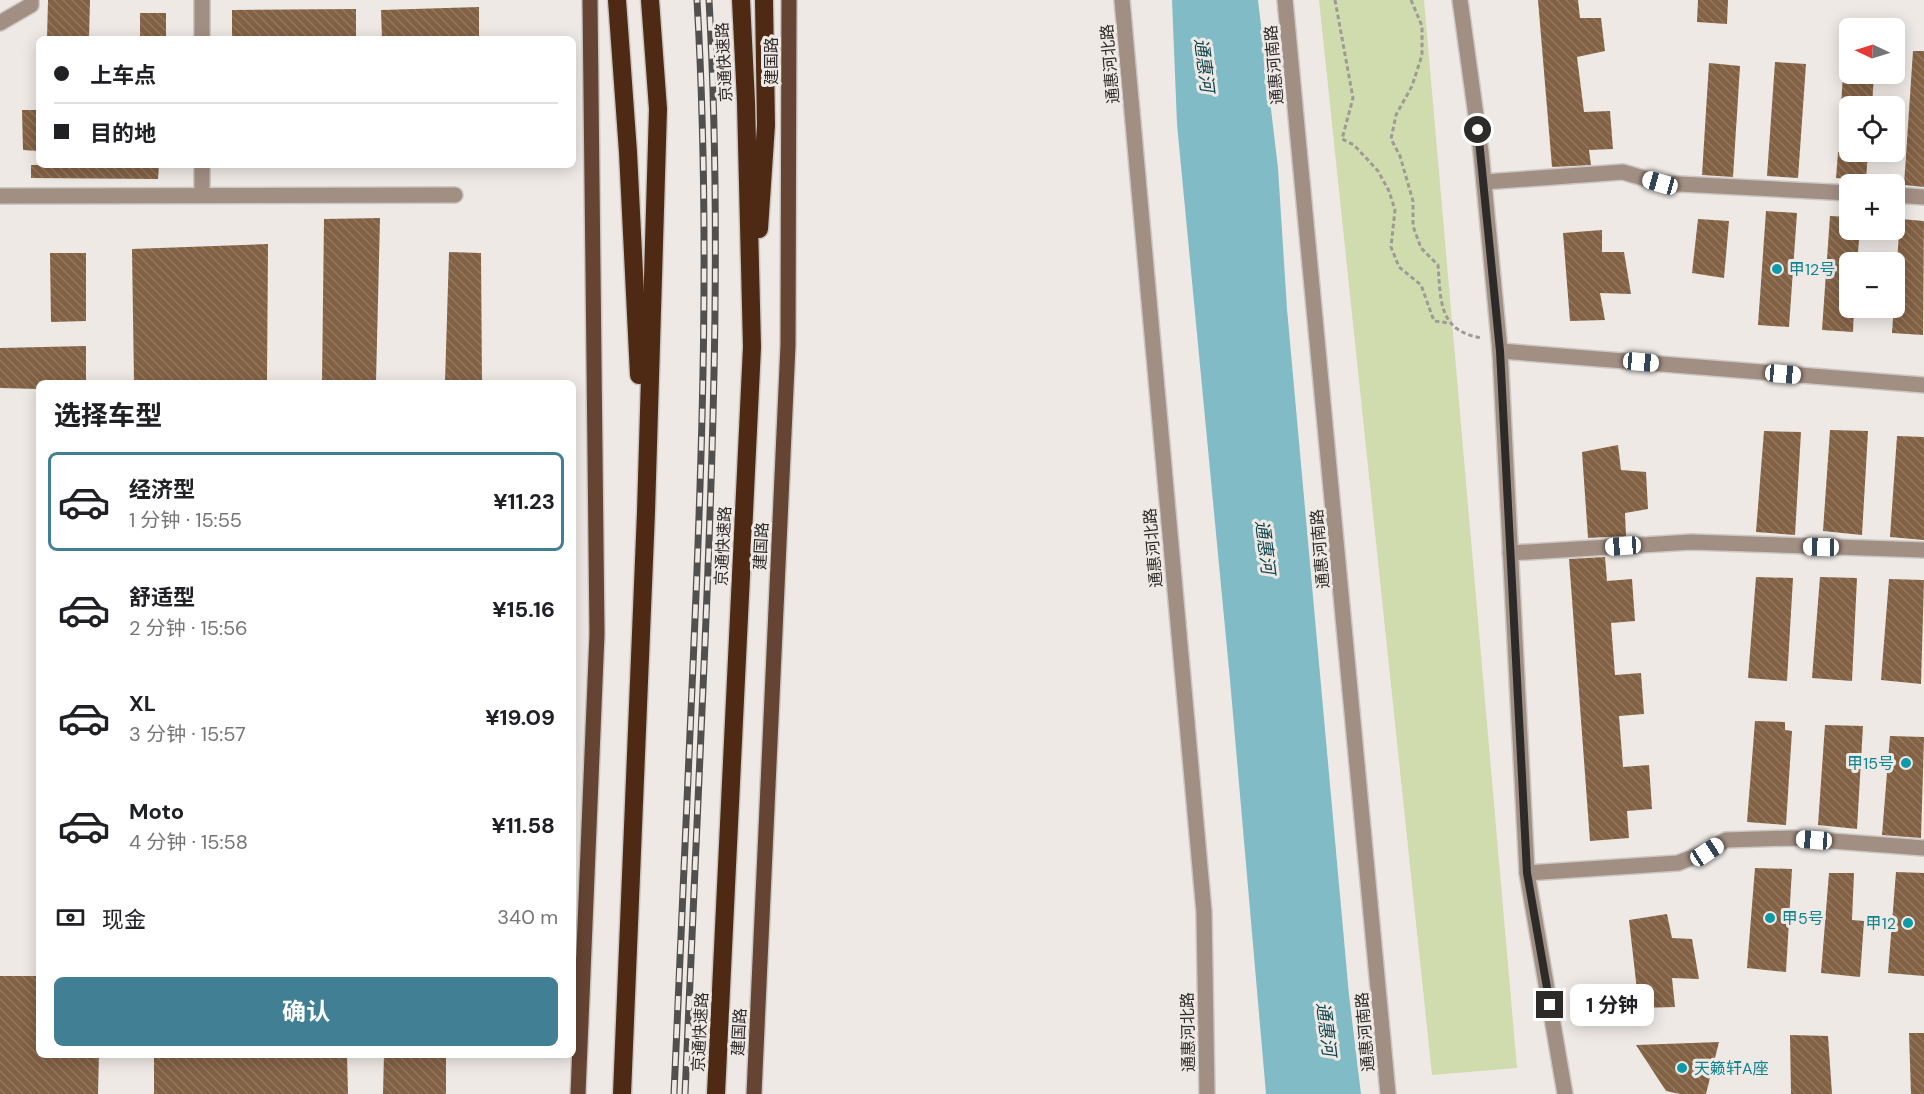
<!DOCTYPE html>
<html lang="zh">
<meta charset="utf-8">
<style>
:root{--surface:#fff;--page:#f6f6f6;--text:#202124;--muted:#757577;--line:#e0e0e0;--accent:#417f95}
body{margin:0;font-family:"DM Sans","Noto Sans SC",sans-serif;background:var(--page);color:var(--text);height:100vh;display:flex;flex-direction:column;font-size:22px;white-space:nowrap}
*{box-sizing:border-box;margin:0}
p{font-size:20px;color:var(--muted)}
.icon{flex:none;width:33px;height:33px;fill:none;stroke:currentColor;stroke-width:2;stroke-linecap:round;stroke-linejoin:round}
.map{position:relative;flex:1;overflow:hidden}
.drawer{position:absolute;left:36px;top:380px;width:540px;height:678px;display:flex;flex-direction:column;background:var(--surface);border-radius:9px;box-shadow:0 3px 15px #0003}
.drawer>*{flex:none}
.top-card{position:absolute;left:36px;top:36px;width:540px;height:132px;border-radius:9px;box-shadow:0 3px 15px #0003;display:grid;align-content:center;height:132px;padding:0 18px;background:var(--surface)}
.needle{width:39px;rotate:274deg}
.fabs{position:absolute;left:1839px;top:18px;display:grid;gap:12px}
.fabs a{display:grid;place-items:center;width:66px;height:66px;border-radius:9px;background:var(--surface);box-shadow:0 3px 15px #0003;font-size:30px}
.end{position:absolute;width:27px;height:27px;margin:-14px;border:8px solid #2d2b2a;background:#fff;box-shadow:0 0 0 3px #fff}
.from{border-radius:50%}
.bubble{position:absolute;height:42px;border-radius:9px;background:var(--surface);box-shadow:0 3px 15px #0003;font-size:20px;font-weight:700;line-height:42px;text-align:center}
.car{position:absolute;width:18px;height:36px;margin:-18px -9px;border-radius:8px;box-shadow:0 0 4px 2px #0007;background:linear-gradient(#fff 24%,#345 0 40%,#fff 0 76%,#345 0 86%,#fff 0)}
.top-card b{display:flex;align-items:center;gap:21px;height:57px;font-size:22px}
.top-card b+b{border-top:2px solid var(--line)}
.top-card i{width:15px;height:15px;background:var(--text)}
ul{padding:0;list-style:none}
li{display:flex;align-items:center;gap:18px;height:99px;margin:0 12px 9px;padding:0 6px;border:3px solid transparent;border-radius:9px}
li div{flex:1}
li b{display:block;font-size:22px}
li em{font-style:normal;font-weight:700}
li.active{border-color:var(--accent)}
li>.icon{width:54px;height:54px;stroke-width:1.5}
h2{padding:0 18px;font-size:27px;line-height:72px}
.pay{display:flex;align-items:center;gap:15px;height:66px;padding:0 18px;font-size:22px}
.pay p{margin-inline-start:auto}
.action{display:flex;gap:12px;margin-top:auto;padding:12px 18px}
.action a{flex:1;height:69px;border-radius:9px;background:var(--accent);color:#fff;font-size:24px;font-weight:700;line-height:69px;text-align:center}
.map>svg:first-child{display:block}
.grass{fill:#d0dbae}
.water{fill:#81bcc6}
.building{fill:url(#building-back-hatch)}
.lines{fill:none;stroke-linecap:round;stroke-linejoin:round}
.minor-casing{stroke:#cbc7c3;stroke-width:18}
.major-casing{stroke:#cbc7c3;stroke-width:18}
.highway-casing{stroke:#cbc7c3;stroke-width:21}
.path{stroke:#9e9a97;stroke-width:3;stroke-dasharray:4.5 3;stroke-linecap:butt}
.minor{stroke:#a28f84;stroke-width:15}
.major{stroke:#654433;stroke-width:15}
.highway{stroke:#4e2a15;stroke-width:18}
.rail-casing{stroke:#52504e;stroke-width:7}
.rail{stroke:#eee9e5;stroke-width:4.5;stroke-dasharray:14;stroke-linecap:butt}
.route{stroke:#2d2b2a;stroke-width:8}
.culture-dot{fill:#0f9aa8;stroke:#eee9e5;stroke-width:2}
.labels{text-anchor:middle;dominant-baseline:central;stroke-width:6;stroke-linejoin:round;paint-order:stroke}
.street-label{font-size:16px;fill:#2d2b2a;stroke:#eee9e5}
.culture-label{font-size:16px;fill:#0d838f;stroke:#eee9e5;text-anchor:start}
.water-label{font-size:18px;font-style:italic;fill:#12474f;stroke:#eee9e5}
</style>
<div class="map">
<svg width="1924" height="1094" viewBox="0 0 1924 1094">
<defs>
<pattern id="building-back-hatch" width="6" height="6" patternUnits="userSpaceOnUse" patternTransform="scale(1.5)"><rect width="6" height="6" fill="#836143"/><path d="M-1 5l2 2M0 0l6 6M5-1l2 2" fill="none" stroke="#927862"/></pattern>
</defs>
<rect width="100%" height="100%" fill="#eee9e5"/>
<path class="grass" d="M1319 0H1424L1517 1068 1432 1075Z"/>
<path class="water" d="M1172 0H1258L1278 168 1287 309 1349 995 1361 1094H1266L1230 680 1177 124Z"/>
<g class="building">
<path d="M48 0H90L89 39H47Z"/>
<path d="M1538 0H1578L1580 18H1601L1605 51 1577 57 1584 112 1610 111 1613 149 1589 150 1591 165 1552 167Z"/>
<path d="M1698 0H1728L1727 24 1697 22Z"/>
<path d="M479 7V39H382L381 10Z"/>
<path d="M356 9V39H232V10Z"/>
<rect x="140" y="13" width="26" height="26"/>
<path d="M1913 51H1924V187L1904 185Z"/>
<path d="M1775 62 1806 64 1798 178 1767 176Z"/>
<path d="M1709 63 1740 66 1733 177 1702 175Z"/>
<path d="M1843 74H1874L1872 106H1841Z"/>
<path d="M22 110H39V151L23 150Z"/>
<path d="M1838 152H1868L1866 180 1836 178Z"/>
<path d="M31 165H159L158 179 31 178Z"/>
<path d="M1766 211 1797 213 1789 327 1758 325Z"/>
<path d="M1830 216 1850 217V230H1860L1857 262H1850V308H1854L1853 332 1822 330Z"/>
<path d="M380 218 376 382H322L324 219Z"/>
<path d="M1698 219 1729 221 1724 278 1692 273Z"/>
<path d="M1900 219 1924 221 1923 335 1892 333Z"/>
<path d="M1602 230V252H1624L1631 294 1600 293 1605 320 1570 321 1563 233Z"/>
<path d="M268 244 267 382H134L132 249Z"/>
<path d="M449 252 481 253 482 382H445Z"/>
<path d="M50 253H86V321L51 322Z"/>
<path d="M86 346V382H39V389L0 388V348Z"/>
<path d="M1830 430 1868 431 1862 535 1823 531Z"/>
<path d="M1764 431 1801 432 1795 535 1756 532Z"/>
<path d="M1897 436 1924 437V540L1890 537Z"/>
<path d="M1618 445 1621 470 1646 472 1648 509 1625 513 1626 536 1588 538 1582 452Z"/>
<path d="M1605 557 1607 581 1632 579 1635 621 1611 623 1615 675 1641 673 1644 714 1619 716 1623 767 1649 765 1652 809 1627 811 1629 838 1590 841 1569 559Z"/>
<path d="M1756 577 1793 578 1787 681 1748 678Z"/>
<path d="M1820 577 1857 578 1852 681 1812 678Z"/>
<path d="M1889 579 1924 580 1921 684 1881 680Z"/>
<path d="M1755 721 1785 722V730L1792 731 1786 825 1747 822Z"/>
<path d="M1825 725 1863 726 1857 829 1818 825Z"/>
<path d="M1890 736 1924 737 1921 838 1882 835Z"/>
<path d="M1755 868 1792 869 1786 972 1747 968Z"/>
<path d="M1896 872 1924 873V976L1888 973Z"/>
<path d="M1829 873H1854L1852 920 1864 921 1860 977 1821 973Z"/>
<path d="M1667 914 1672 938 1692 939 1699 979 1672 978 1675 1007 1639 1008 1629 920Z"/>
<path d="M0 976H39V1054H99L98 1094H0Z"/>
<path d="M1909 1033H1924V1094H1911Z"/>
<path d="M1790 1035 1828 1036 1832 1094H1791Z"/>
<path d="M1719 1042 1706 1094H1680L1666 1091 1636 1045Z"/>
<path d="M154 1054H347L348 1094H154Z"/>
<path d="M384 1054H446V1094H383Z"/>
</g>
<g class="lines">
<g class="minor-casing">
<g id="minor">
<path d="M1122 0 1204 912 1207 1094"/>
<path d="M1285 0 1388 1094"/>
<path d="M1460 0 1481 152 1500 351 1527 873 1565 1094"/>
<path d="M0 23 31 5V0"/>
<path d="M202 39V0"/>
<path d="M1484 182 1623 172 1660 183 1850 193"/>
<path d="M202 195V165"/>
<path d="M1894 195 1924 197"/>
<path d="M0 196 455 195"/>
<path d="M1500 351 1924 385"/>
<path d="M1510 553 1691 542 1924 550"/>
<path d="M1527 873 1678 863 1706 852 1726 840 1792 838 1924 848"/>
</g>
</g>
<g class="major-casing">
<g id="major">
<path d="M578 1094 597 634 590 0"/>
<path d="M754 1094 788 345 789 0"/>
</g>
</g>
<g class="highway-casing">
<g id="highway">
<path d="M617 0 628 152 639 375"/>
<path d="M759 229 766 125 764 0"/>
<path d="M622 1094 646 512 658 109 650 0"/>
<path d="M716 1094 752 347 746 102 741 0"/>
</g>
</g>
<g class="path">
<path d="M1335 0 1353 98 1342 139 1354 145 1367 159 1378 171 1389 191 1395 210 1391 247 1399 267 1421 285 1434 321 1449 323"/>
<path d="M1411 0 1422 26V55L1412 86 1396 115 1391 139 1400 156 1413 201V226L1421 248 1438 265C1441 301 1438 331 1482 338"/>
</g>
<use href="#minor" class="minor"/>
<use href="#major" class="major"/>
<use href="#highway" class="highway"/>
<g class="rail-casing">
<g id="rail">
<path d="M674 1094C680 951 687 808 693 665 703 443 710 222 697 0"/>
<path d="M685 1094C692 944 698 794 705 643 714 429 721 215 709 0"/>
</g>
</g>
<use href="#rail" class="rail"/>
</g>
<g class="lines">
<path class="route" d="M1478 130 1500 351 1527 873 1550 1005"/>
</g>
<g class="culture-dot">
<circle cx="1777" cy="269" r="6"/>
<circle cx="1906" cy="763" r="6"/>
<circle cx="1770" cy="918" r="6"/>
<circle cx="1908" cy="923" r="6"/>
<circle cx="1682" cy="1068" r="6"/>
</g>
<g class="labels">
<g class="street-label">
<text transform="translate(771 61) rotate(-90)">建国路</text>
<text transform="translate(724 62) rotate(-93)">京通快速路</text>
<text transform="translate(1110 64) rotate(-95)">通惠河北路</text>
<text transform="translate(1274 65) rotate(-95)">通惠河南路</text>
<text transform="translate(723 546) rotate(-87)">京通快速路</text>
<text transform="translate(761 546) rotate(-87)">建国路</text>
<text transform="translate(1153 548) rotate(-95)">通惠河北路</text>
<text transform="translate(1320 549) rotate(-95)">通惠河南路</text>
<text transform="translate(700 1032) rotate(-87)">京通快速路</text>
<text transform="translate(739 1032) rotate(-87)">建国路</text>
<text transform="translate(1188 1032) rotate(-91)">通惠河北路</text>
<text transform="translate(1365 1032) rotate(-95)">通惠河南路</text>
</g>
<g class="culture-label">
<text x="1789" y="269">甲12号</text>
<text x="1894" y="763" text-anchor="end">甲15号</text>
<text x="1782" y="918">甲5号</text>
<text x="1896" y="923" text-anchor="end">甲12</text>
<text x="1694" y="1068">天籁轩A座</text>
</g>
<g class="water-label">
<text transform="translate(1204 65) rotate(83)">通惠河</text>
<text transform="translate(1265 547) rotate(83)">通惠河</text>
<text transform="translate(1326 1029) rotate(83)">通惠河</text>
</g>
</g>
</svg>
<div class="fabs">
<a><svg class="needle" viewBox="-14 -14 28 28"><path d="M0-13l5 13h-10z" fill="#e53935"/><path d="M0 13l5-13h-10z" fill="#757577"/></svg></a>
<a><svg class="icon" aria-label="locate" viewBox="0 0 24 24"><circle cx="12" cy="12" r="6"/><path d="M12 2v4M12 18v4M2 12h4M18 12h4"/></svg></a>
<a>+</a>
<a>−</a>
</div>
<i class="end from" style="left:1478px;top:130px"></i>
<i class="end" style="left:1550px;top:1005px"></i>
<div class="bubble" style="left:1570px;top:984px;width:84px">1 分钟</div>
<i class="car" style="left:1660px;top:183px;rotate:286deg"></i>
<i class="car" style="left:1641px;top:362px;rotate:95deg"></i>
<i class="car" style="left:1783px;top:374px;rotate:95deg"></i>
<i class="car" style="left:1623px;top:546px;rotate:266deg"></i>
<i class="car" style="left:1821px;top:547px;rotate:271deg"></i>
<i class="car" style="left:1814px;top:840px;rotate:274deg"></i>
<i class="car" style="left:1707px;top:852px;rotate:57deg"></i>
<div class="top-card">
<b><i class="from"></i>上车点</b>
<b><i></i>目的地</b>
</div>
<section class="drawer">
<h2>选择车型</h2>
<ul>
<li class="active"><svg class="icon" aria-label="car" viewBox="0 0 24 24"><path d="M5 17H2v-5l4-1 3-4h7l3 4 3 1v5h-3M9 17h6M6 11h13"/><circle cx="7" cy="17" r="2"/><circle cx="17" cy="17" r="2"/></svg><div><b>经济型</b><p>1 分钟 · 15:55</p></div><em>¥11.23</em></li>
<li><svg class="icon" aria-label="car" viewBox="0 0 24 24"><path d="M5 17H2v-5l4-1 3-4h7l3 4 3 1v5h-3M9 17h6M6 11h13"/><circle cx="7" cy="17" r="2"/><circle cx="17" cy="17" r="2"/></svg><div><b>舒适型</b><p>2 分钟 · 15:56</p></div><em>¥15.16</em></li>
<li><svg class="icon" aria-label="car" viewBox="0 0 24 24"><path d="M5 17H2v-5l4-1 3-4h7l3 4 3 1v5h-3M9 17h6M6 11h13"/><circle cx="7" cy="17" r="2"/><circle cx="17" cy="17" r="2"/></svg><div><b>XL</b><p>3 分钟 · 15:57</p></div><em>¥19.09</em></li>
<li><svg class="icon" aria-label="car" viewBox="0 0 24 24"><path d="M5 17H2v-5l4-1 3-4h7l3 4 3 1v5h-3M9 17h6M6 11h13"/><circle cx="7" cy="17" r="2"/><circle cx="17" cy="17" r="2"/></svg><div><b>Moto</b><p>4 分钟 · 15:58</p></div><em>¥11.58</em></li>
</ul>
<div class="pay"><svg class="icon" aria-label="cash" viewBox="0 0 24 24"><path d="M3 7h18v10H3z"/><circle cx="12" cy="12" r="2"/></svg>现金<p>340 m</p></div>
<div class="action"><a>确认</a></div>
</section>
</div>
